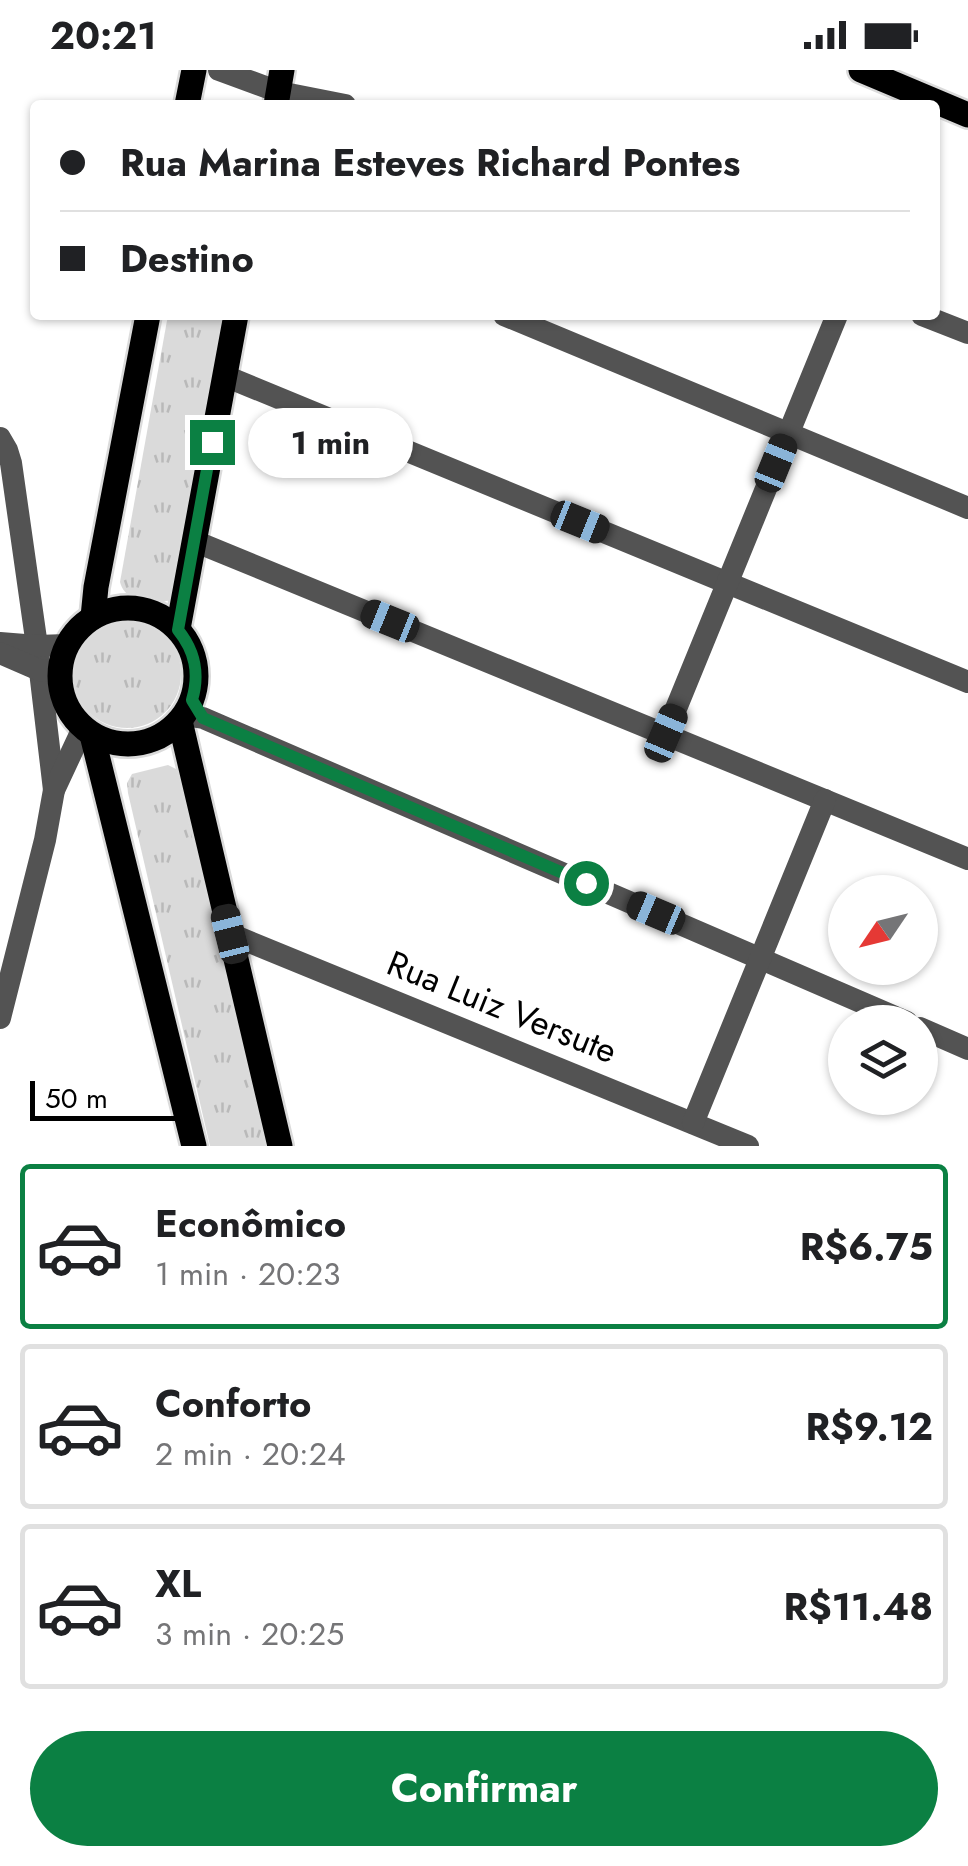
<!DOCTYPE html>
<html lang="pt">
<meta charset="utf-8">
<style>
:root{--surface:#fff;--page:#f6f6f6;--text:#202124;--muted:#757577;--line:#e0e0e0;--accent:#0b8043}
body{margin:0;font-family:Jost,sans-serif;background:var(--page);color:var(--text);height:100vh;display:flex;flex-direction:column;font-size:38px;white-space:nowrap}
*{box-sizing:border-box;margin:0}
p{font-size:32px;color:var(--muted)}
.icon{flex:none;width:55px;height:55px;fill:none;stroke:currentColor;stroke-width:2;stroke-linecap:round;stroke-linejoin:round}
.map{position:relative;height:1076px;overflow:hidden}
.side{display:flex;flex-direction:column;background:var(--surface);flex:1}
.side>*{flex:none}
.banner{position:absolute;left:30px;top:30px;width:910px;height:220px;border-radius:10px;box-shadow:0 2px 8px #0004;display:grid;align-content:center;height:220px;padding:0 30px;background:var(--surface)}
.needle{width:65px;rotate:235deg}
.buttons{position:absolute;left:828px;top:805px;display:grid;gap:20px}
.buttons a{display:grid;place-items:center;width:110px;height:110px;border-radius:50%;background:var(--surface);box-shadow:0 2px 8px #0004;font-size:50px}
.scale{position:absolute;left:30px;bottom:25px;width:158px;box-sizing:border-box;padding-left:10px;border:5px solid #000;border-top:0;font-size:28px;line-height:35px;white-space:nowrap;color:#000;-webkit-text-stroke:8px #fff;paint-order:stroke}
.end{position:absolute;width:45px;height:45px;margin:-22px;border:12px solid #0b8043;background:#fff;box-shadow:0 0 0 5px #fff}
.from{border-radius:50%}
.bubble{position:absolute;height:70px;border-radius:35px;background:var(--surface);box-shadow:0 2px 8px #0004;font-size:32px;font-weight:700;line-height:70px;text-align:center}
.car{position:absolute;width:30px;height:60px;margin:-30px -15px;border-radius:12px;box-shadow:0 0 8px 2px #0007;background:linear-gradient(#222 24%,#8ab4d8 0 40%,#222 0 76%,#8ab4d8 0 86%,#222 0)}
.banner b{display:flex;align-items:center;gap:35px;height:95px;font-size:38px}
.banner b+b{border-top:2px solid var(--line)}
.banner i{width:25px;height:25px;background:var(--text)}
ul{padding:18px 0 0;list-style:none}
li{display:flex;align-items:center;gap:30px;height:165px;margin:0 20px 15px;padding:0 10px;border:5px solid var(--line);border-radius:10px}
li div{flex:1}
li b{display:block;font-size:38px}
li em{font-style:normal;font-weight:700}
li.active{border-color:var(--accent)}
li>.icon{width:90px;height:90px;stroke-width:1.5}
.action{display:flex;gap:20px;margin-top:auto;padding:20px 30px}
.action a{flex:1;height:115px;border-radius:60px;background:var(--accent);color:#fff;font-size:40px;font-weight:700;line-height:115px;text-align:center}
.status{display:flex;justify-content:space-between;align-items:center;height:70px;padding:0 50px;background:var(--surface);direction:ltr}
.status svg{height:28px;fill:currentColor}
.map>svg:first-child{display:block}
.grass{fill:url(#grass-tufts)}
.lines{fill:none;stroke-linecap:round;stroke-linejoin:round}
.major-casing{stroke:#dbdbdb;stroke-width:30}
.minor{stroke:#535353;stroke-width:22}
.major{stroke:#000;stroke-width:25}
.route{stroke:#0b8043;stroke-width:12}
.labels{text-anchor:middle;dominant-baseline:central;stroke-width:8;stroke-linejoin:round;paint-order:stroke}
.street-label{font-size:35px;fill:#000;stroke:#fff}
</style>
<div class="status"><b>20:21</b><svg viewBox="0 0 49 12"><path d="M0 12V9h3v3zM5 12V6h3v6zM10 12V3h3v9zM15 12V0h3v12zM26 1h20v11H26zM47 4h2v5h-2z"/></svg></div>
<div class="map">
<svg width="968" height="1076" viewBox="0 0 968 1076">
<defs>
<pattern id="grass-tufts" width="24" height="20" patternUnits="userSpaceOnUse" patternTransform="scale(2.5)"><rect width="24" height="20" fill="#dadada"/><path d="M3 7l-1-3M5 7V3M7 7l1-3M15 17l-1-3M17 17v-4M19 17l1-3" fill="none" stroke="#b9b9b9"/></pattern>
</defs>
<rect width="100%" height="100%" fill="#fff"/>
<g class="grass">
<path d="M168 245H226L172 529C155 537 125 533 120 512Z"/>
<circle cx="127" cy="604" r="54"/>
<path d="M168 695 180 701 269 1076H210L128 723 127 713 132 704Z"/>
</g>
<g class="lines">
<g class="major-casing">
<g id="major">
<path d="M861 0 968 45"/>
<path d="M187 35 194 0"/>
<path d="M276 35 282 0"/>
<circle cx="128" cy="606" r="68"/>
<path d="M93 547 96 517 148 245"/>
<path d="M178 559 236 245"/>
<path d="M180 651 280 1076"/>
<path d="M92 665 194 1076"/>
</g>
</g>
<g class="minor">
<path d="M219 0 279 22 345 35"/>
<path d="M504 245 968 438"/>
<path d="M922 245 968 263"/>
<path d="M225 306 968 612"/>
<path d="M0 368 7 380 11 393 37 576 54 720"/>
<path d="M194 471 968 789"/>
<path d="M0 573 37 576 67 575"/>
<path d="M0 583 39 600 59 601"/>
<path d="M184 645 203 648 907 952"/>
<path d="M666 663 837 245"/>
<path d="M230 864 748 1076"/>
<path d="M0 948 45 770 54 720 83 658"/>
<path d="M920 958 968 979"/>
<path d="M693 1053 825 730"/>
</g>
<use href="#major" class="major"/>
</g>
<g class="lines">
<path class="route" d="M212 372 178 560C195 581 200 603 192 630L203 648 586 813"/>
</g>
<g class="labels">
<g class="street-label">
<text transform="translate(502 937) rotate(22)">Rua Luiz Versute</text>
</g>
</g>
</svg>
<div class="buttons">
<a><svg class="needle" viewBox="-14 -14 28 28"><path d="M0-13l5 13h-10z" fill="#e53935"/><path d="M0 13l5-13h-10z" fill="#757577"/></svg></a>
<a><svg class="icon" aria-label="layers" viewBox="0 0 24 24"><path d="M12 4l9 5-9 5-9-5zM3 14l9 5 9-5"/></svg></a>
</div>
<div class="scale">50 m</div>
<i class="end from" style="left:586px;top:813px"></i>
<i class="end" style="left:212px;top:372px"></i>
<div class="bubble" style="left:248px;top:338px;width:165px">1 min</div>
<i class="car" style="left:776px;top:393px;rotate:22deg"></i>
<i class="car" style="left:580px;top:452px;rotate:112deg"></i>
<i class="car" style="left:390px;top:551px;rotate:292deg"></i>
<i class="car" style="left:666px;top:663px;rotate:23deg"></i>
<i class="car" style="left:656px;top:843px;rotate:293deg"></i>
<i class="car" style="left:230px;top:864px;rotate:346deg"></i>
<div class="banner">
<b><i class="from"></i>Rua Marina Esteves Richard Pontes</b>
<b><i></i>Destino</b>
</div>
</div>
<section class="side">
<ul>
<li class="active"><svg class="icon" aria-label="car" viewBox="0 0 24 24"><path d="M5 17H2v-5l4-1 3-4h7l3 4 3 1v5h-3M9 17h6M6 11h13"/><circle cx="7" cy="17" r="2"/><circle cx="17" cy="17" r="2"/></svg><div><b>Econômico</b><p>1 min · 20:23</p></div><em>R$6.75</em></li>
<li><svg class="icon" aria-label="car" viewBox="0 0 24 24"><path d="M5 17H2v-5l4-1 3-4h7l3 4 3 1v5h-3M9 17h6M6 11h13"/><circle cx="7" cy="17" r="2"/><circle cx="17" cy="17" r="2"/></svg><div><b>Conforto</b><p>2 min · 20:24</p></div><em>R$9.12</em></li>
<li><svg class="icon" aria-label="car" viewBox="0 0 24 24"><path d="M5 17H2v-5l4-1 3-4h7l3 4 3 1v5h-3M9 17h6M6 11h13"/><circle cx="7" cy="17" r="2"/><circle cx="17" cy="17" r="2"/></svg><div><b>XL</b><p>3 min · 20:25</p></div><em>R$11.48</em></li>
</ul>
<div class="action"><a>Confirmar</a></div>
</section>
